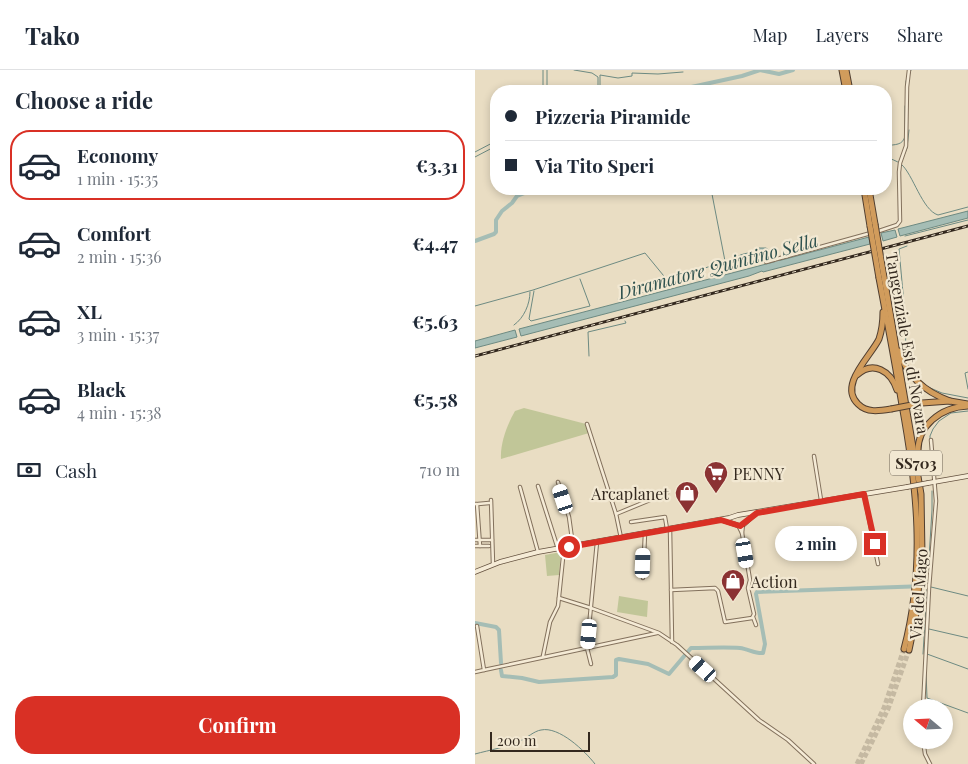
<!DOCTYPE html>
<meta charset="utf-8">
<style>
:root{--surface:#fff;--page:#f2f2f3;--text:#1f2937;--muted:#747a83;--line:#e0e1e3;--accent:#d93025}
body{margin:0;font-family:"Playfair Display",serif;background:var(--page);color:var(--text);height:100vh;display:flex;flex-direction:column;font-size:19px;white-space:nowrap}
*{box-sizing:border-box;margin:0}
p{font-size:16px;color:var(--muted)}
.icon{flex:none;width:28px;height:28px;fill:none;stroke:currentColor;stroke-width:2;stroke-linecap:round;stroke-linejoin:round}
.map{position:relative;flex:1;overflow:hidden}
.side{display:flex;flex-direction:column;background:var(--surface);width:475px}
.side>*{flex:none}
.guide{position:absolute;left:15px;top:15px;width:402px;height:110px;border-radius:20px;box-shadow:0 2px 8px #0003;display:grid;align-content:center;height:110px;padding:0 15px;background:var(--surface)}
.needle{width:32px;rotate:289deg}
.fabs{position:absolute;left:428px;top:629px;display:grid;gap:10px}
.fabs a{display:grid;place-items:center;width:50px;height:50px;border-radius:50%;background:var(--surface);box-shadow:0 2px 8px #0003;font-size:25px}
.scale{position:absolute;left:15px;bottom:12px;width:100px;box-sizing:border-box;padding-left:5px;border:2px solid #33281e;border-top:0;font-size:14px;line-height:18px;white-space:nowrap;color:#33281e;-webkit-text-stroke:4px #f2e8d2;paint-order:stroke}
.end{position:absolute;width:22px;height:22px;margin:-11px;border:6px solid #d93025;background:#fff;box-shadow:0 0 0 2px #fff}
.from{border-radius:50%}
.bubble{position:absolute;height:35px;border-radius:18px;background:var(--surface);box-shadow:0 2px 8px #0003;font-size:16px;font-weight:700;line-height:35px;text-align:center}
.car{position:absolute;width:15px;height:30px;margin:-15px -8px;border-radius:6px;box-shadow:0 0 4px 1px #0007;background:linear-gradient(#fff 24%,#345 0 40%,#fff 0 76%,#345 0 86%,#fff 0)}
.guide b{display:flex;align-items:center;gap:18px;height:48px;font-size:19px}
.guide b+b{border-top:1px solid var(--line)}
.guide i{width:12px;height:12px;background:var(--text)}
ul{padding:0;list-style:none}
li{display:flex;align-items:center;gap:15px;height:70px;margin:0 10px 8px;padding:0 5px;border:2px solid transparent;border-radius:20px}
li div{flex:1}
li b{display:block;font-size:19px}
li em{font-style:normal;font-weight:700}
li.current{border-color:var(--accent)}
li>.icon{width:45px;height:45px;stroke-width:1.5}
h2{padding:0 15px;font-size:22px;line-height:60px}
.pay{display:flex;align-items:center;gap:12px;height:55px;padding:0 15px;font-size:19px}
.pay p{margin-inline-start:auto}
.primary-button{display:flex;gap:10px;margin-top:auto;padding:10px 15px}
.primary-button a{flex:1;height:58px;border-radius:20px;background:var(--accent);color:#fff;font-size:20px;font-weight:700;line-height:58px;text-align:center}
header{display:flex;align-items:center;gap:30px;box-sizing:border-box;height:70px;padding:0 25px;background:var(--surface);border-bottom:1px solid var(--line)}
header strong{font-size:24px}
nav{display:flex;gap:28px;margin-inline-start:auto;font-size:18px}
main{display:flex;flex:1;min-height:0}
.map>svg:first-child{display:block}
.green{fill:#c1c698}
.water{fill:#a5bdb5;stroke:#6d8a82}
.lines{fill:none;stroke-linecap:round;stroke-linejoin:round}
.stream{stroke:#6d8a82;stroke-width:1}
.canal{stroke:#a5bdb5;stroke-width:4}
.highway-tunnel{stroke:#c5b9a2;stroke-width:5;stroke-dasharray:5 2.5;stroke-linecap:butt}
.street-casing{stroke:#82705c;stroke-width:4.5}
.secondary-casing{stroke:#64513f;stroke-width:5.5}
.highway-casing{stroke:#503e30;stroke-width:7}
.street{stroke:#f5ebd6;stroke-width:2.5}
.secondary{stroke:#f5ebd6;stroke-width:4}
.highway{stroke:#d19c5c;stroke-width:5}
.rail-casing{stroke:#33281e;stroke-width:3}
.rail{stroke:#f2e8d2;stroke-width:1;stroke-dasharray:4;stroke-linecap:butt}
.secondary-bridge-casing{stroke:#64513f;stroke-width:5.5;stroke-linecap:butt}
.highway-bridge-casing{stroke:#503e30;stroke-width:7;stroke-linecap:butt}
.secondary-bridge{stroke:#f5ebd6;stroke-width:4}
.highway-bridge{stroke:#d19c5c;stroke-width:5}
.route{stroke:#d93025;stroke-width:6}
.labels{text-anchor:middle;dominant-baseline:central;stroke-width:4.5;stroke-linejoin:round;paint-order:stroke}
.shield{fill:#f2e8d2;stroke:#6c6254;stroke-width:1}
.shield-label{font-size:15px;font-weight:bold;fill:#33281e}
.street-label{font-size:16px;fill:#33281e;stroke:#f2e8d2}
.poi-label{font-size:16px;fill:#33281e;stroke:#f2e8d2;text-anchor:start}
.water-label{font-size:18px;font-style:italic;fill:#2f524f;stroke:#f2e8d2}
</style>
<header>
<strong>Tako</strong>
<nav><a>Map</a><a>Layers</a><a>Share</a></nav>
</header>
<main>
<section class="side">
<h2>Choose a ride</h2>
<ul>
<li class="current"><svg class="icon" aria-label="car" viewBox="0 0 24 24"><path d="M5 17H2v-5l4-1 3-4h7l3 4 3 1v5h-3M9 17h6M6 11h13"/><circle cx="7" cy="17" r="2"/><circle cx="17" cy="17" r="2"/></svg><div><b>Economy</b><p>1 min · 15:35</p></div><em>€3.31</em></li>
<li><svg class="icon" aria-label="car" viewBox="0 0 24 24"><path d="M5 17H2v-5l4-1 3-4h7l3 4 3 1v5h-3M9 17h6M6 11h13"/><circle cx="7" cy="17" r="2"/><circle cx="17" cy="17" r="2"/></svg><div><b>Comfort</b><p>2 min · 15:36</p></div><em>€4.47</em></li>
<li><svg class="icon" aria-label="car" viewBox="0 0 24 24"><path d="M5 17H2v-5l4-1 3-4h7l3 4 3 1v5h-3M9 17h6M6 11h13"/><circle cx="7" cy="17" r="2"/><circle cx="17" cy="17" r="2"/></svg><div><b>XL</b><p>3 min · 15:37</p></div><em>€5.63</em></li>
<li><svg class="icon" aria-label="car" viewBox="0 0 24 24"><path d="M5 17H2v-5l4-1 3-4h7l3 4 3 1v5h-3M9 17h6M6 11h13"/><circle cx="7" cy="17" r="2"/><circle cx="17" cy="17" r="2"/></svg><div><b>Black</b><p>4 min · 15:38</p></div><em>€5.58</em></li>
</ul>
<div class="pay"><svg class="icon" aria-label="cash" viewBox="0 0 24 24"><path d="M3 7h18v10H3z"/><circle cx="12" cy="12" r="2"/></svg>Cash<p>710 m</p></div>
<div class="primary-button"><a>Confirm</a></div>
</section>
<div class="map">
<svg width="493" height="694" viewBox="0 0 493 694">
<rect width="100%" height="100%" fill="#e9ddc3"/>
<g class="green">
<path d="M49 338 111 354 114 363 26 389C25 373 32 355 40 341Z"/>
<path d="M86 482 84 505 72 506 70 485Z"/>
<path d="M144 526 173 531 172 547 142 542Z"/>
</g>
<g class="water">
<path d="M493 141V148L425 166 423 159Z"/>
<path d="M420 160 422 167 408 171 406 163Z"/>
<path d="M394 167 395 174 288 202 287 201 274 206 46 266 44 259Z"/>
<path d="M284 178H291L304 187 294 190 288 189Z"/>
<path d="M273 183 274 189 269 190 267 197 257 200C255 188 263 185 273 183Z"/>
<path d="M40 260 42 267 0 278V271Z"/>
</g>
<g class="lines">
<g class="stream">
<path d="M99 0 117 3 123 7V21"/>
<path d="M434 6 436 0"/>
<path d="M68 21V0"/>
<path d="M72 21V0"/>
<path d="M125 21V5L143 8 157 6V3L183 4 208 2"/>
<path d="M431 22V11"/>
<path d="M430 62V36"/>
<path d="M411 76C420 74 428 76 430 66"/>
<path d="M0 82 21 71"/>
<path d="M0 87 21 76"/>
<path d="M411 87C416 89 422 91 426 94 438 104 447 140 463 145L493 137"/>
<path d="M426 93 432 78 434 60"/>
<path d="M430 166 493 150"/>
<path d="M432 176 424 179 430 245 431 283 433 296"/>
<path d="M59 221 54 249 56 251 115 236 105 209"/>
<path d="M143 229 189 217V214L193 211 250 191 236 119"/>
<path d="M0 236 58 220 167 184 170 183 193 211"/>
<path d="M39 255C49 248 55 234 55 222"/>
<path d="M114 286 113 262 151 253 150 251"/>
<path d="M493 302 490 303 493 319"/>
<path d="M453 317 467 323 493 328"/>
<path d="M456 399 455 366 458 359 464 351 476 343 493 341"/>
<path d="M456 517 493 526"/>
<path d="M454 559 493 568"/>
<path d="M448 584 457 440V421"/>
<path d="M452 584 493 599"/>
<path d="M451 602 452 628 493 643"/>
<path d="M0 684C15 680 32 677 45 671 52 668 59 661 66 660 84 656 110 681 120 694"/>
</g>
<g class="canal">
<path d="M198 21 267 6 285 0 304 4 318 0"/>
<path d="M0 171 19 164 21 162V150L27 141 37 133 42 126 60 119"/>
<path d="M269 188 290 183 303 192"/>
<path d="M0 553 21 557 24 560 26 593"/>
<path d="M26 600 27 606 47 608 64 612 138 607 141 605V590L144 589 173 594 194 604 216 578C233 578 249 577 265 578 273 579 281 584 288 583L290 574 281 524 282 522 451 516"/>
</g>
<g class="highway-tunnel">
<path d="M382 694 409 638 429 579"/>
<path d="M386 694 413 639 434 580"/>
</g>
<g class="street-casing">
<g id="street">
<path d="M401 162 422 155 425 151 424 102 425 93 431 76 432 17 434 0"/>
<path d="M291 192 396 163"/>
<path d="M112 354 141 444 146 468"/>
<path d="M339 386 346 430"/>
<path d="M83 412 94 447 98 476"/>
<path d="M63 416 83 479"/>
<path d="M45 417 63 482"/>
<path d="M389 424 403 494"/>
<path d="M16 430 18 494"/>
<path d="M0 434H2L5 476"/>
<path d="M3 434 14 433"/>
<path d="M141 444 192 423"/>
<path d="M156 452 190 447 192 459"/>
<path d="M263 455 267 463 268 454"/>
<path d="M195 459 197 572"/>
<path d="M0 470H17"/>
<path d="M0 476H14"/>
<path d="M168 508 170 463"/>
<path d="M196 520 240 518 243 521 250 552 277 548 279 544 273 518 275 510 267 463"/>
<path d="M84 528 116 538 184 563 202 575 284 650 313 670 339 694"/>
<path d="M278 547 281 555"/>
<path d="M68 586 75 552 83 536 89 478"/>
<path d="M116 594 112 578 122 472"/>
<path d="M9 600 182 563"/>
<path d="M0 602 9 600 2 556"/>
<path d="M448 638 454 518 461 431 456 370"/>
<path d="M448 670 450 684 455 694"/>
</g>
</g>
<g class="secondary-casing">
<g id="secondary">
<path d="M453 413 493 406"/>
<path d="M250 451 262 455"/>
<path d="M269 454 280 444"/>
<path d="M0 502 25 492 63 482 254 448 263 445 432 417"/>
</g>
</g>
<g class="highway-casing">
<g id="highway">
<path d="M367 0 371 21"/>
<path d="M371 0 375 21"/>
<path d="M389 119 395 156"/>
<path d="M394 119 400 154"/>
<path d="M409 207 446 424 447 485 440 551 434 580"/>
<path d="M404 208C412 250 420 292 427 335 442 417 451 496 429 579"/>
<path d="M408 242C408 251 407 260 404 269 396 286 363 315 383 334 392 343 404 341 416 339"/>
<path d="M424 281C432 307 450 322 475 331"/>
<path d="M382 305C398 290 416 301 422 320"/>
<path d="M447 333 475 331 493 334"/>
<path d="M443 385C441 356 466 337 493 336"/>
</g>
</g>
<use href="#street" class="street"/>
<use href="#secondary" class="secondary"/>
<use href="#highway" class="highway"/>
<g class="rail-casing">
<path id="rail" d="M0 286 493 156"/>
</g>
<use href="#rail" class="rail"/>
<g class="secondary-bridge-casing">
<path id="secondary-bridge" d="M432 417 453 413"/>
</g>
<g class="highway-bridge-casing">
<g id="highway-bridge">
<path d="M400 154 409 207"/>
<path d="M395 156 404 208"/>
<path d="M416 339 447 333"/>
</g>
</g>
<use href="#secondary-bridge" class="secondary-bridge"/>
<use href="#highway-bridge" class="highway-bridge"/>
</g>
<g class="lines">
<path class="route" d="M94 477 246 450 265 456 282 443 389 424 400 474"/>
</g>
<defs>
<g id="supermarket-pin" transform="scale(1.25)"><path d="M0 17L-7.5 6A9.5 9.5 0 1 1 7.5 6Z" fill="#8b3233" stroke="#f2e8d2"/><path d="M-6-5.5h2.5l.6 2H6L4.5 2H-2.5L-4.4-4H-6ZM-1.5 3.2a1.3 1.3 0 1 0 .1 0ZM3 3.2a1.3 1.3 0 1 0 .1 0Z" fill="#fff"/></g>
<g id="shop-pin" transform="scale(1.25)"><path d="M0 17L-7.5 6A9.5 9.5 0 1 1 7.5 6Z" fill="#8b3233" stroke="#f2e8d2"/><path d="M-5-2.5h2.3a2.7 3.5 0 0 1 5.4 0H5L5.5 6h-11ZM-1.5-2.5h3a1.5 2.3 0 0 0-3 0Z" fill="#fff"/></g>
</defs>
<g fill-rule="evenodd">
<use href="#supermarket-pin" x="241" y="403"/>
<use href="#shop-pin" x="212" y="423"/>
<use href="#shop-pin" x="258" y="511"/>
</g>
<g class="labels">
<rect class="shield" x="415" y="380.5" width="52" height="25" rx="4"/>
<g class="shield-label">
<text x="441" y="393">SS703</text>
</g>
<g class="street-label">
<text transform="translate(433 273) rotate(80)">Tangenziale Est di Novara</text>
<text transform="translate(443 524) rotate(-86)">Via del Mago</text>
</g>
<g class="poi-label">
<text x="258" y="403">PENNY</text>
<text x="194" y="423" text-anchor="end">Arcaplanet</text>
<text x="276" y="511">Action</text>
</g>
<g class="water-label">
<text transform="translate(243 196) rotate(-15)">Diramatore Quintino Sella</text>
</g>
</g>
</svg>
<div class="fabs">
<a><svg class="needle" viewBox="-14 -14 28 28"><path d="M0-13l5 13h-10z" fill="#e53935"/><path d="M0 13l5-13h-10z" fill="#747a83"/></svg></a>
</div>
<div class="scale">200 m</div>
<i class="end from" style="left:94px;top:477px"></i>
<i class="end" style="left:400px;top:474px"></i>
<div class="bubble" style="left:300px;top:456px;width:82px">2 min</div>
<i class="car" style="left:88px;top:429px;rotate:342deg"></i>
<i class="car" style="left:270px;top:483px;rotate:170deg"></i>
<i class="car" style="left:168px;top:493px;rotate:2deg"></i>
<i class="car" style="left:114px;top:564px;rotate:185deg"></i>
<i class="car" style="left:228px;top:599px;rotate:312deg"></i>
<div class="guide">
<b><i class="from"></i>Pizzeria Piramide</b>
<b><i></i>Via Tito Speri</b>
</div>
</div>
</main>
